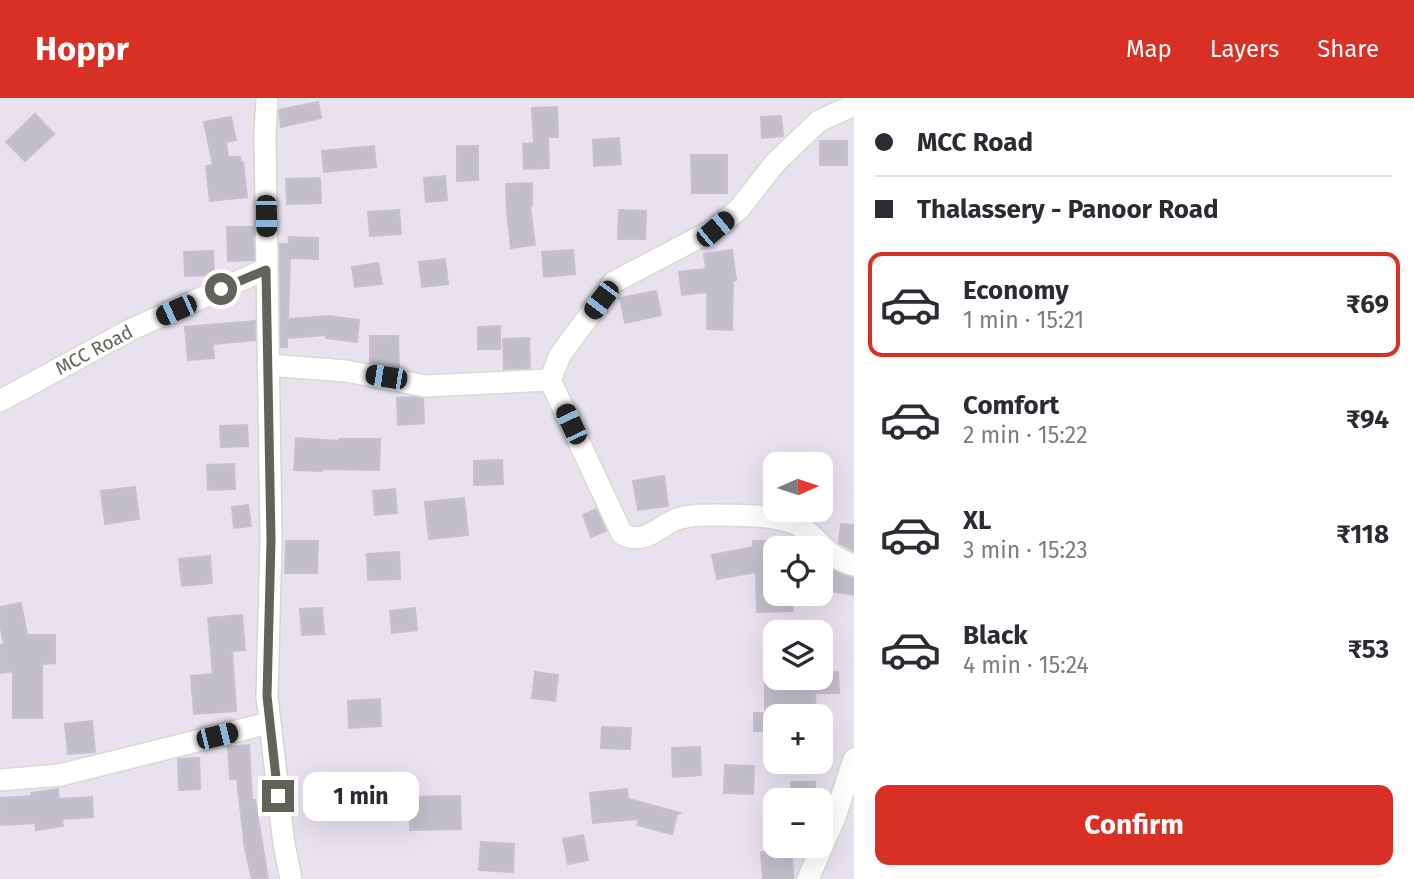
<!DOCTYPE html>
<meta charset="utf-8">
<style>
:root{--surface:#fff;--page:#f7f7f7;--text:#2b2b33;--muted:#7c7c81;--line:#e1e1e2;--accent:#d93025}
body{margin:0;font-family:"Fira Sans",sans-serif;background:var(--page);color:var(--text);height:100vh;display:flex;flex-direction:column;font-size:26px;white-space:nowrap}
*{box-sizing:border-box;margin:0}
p{font-size:23px;color:var(--muted)}
.icon{flex:none;width:38px;height:38px;fill:none;stroke:currentColor;stroke-width:2;stroke-linecap:round;stroke-linejoin:round}
.map{position:relative;flex:1;overflow:hidden}
.drawer{display:flex;flex-direction:column;background:var(--surface);width:560px}
.drawer>*{flex:none}
.guide{display:grid;align-content:center;height:154px;padding:0 21px;background:var(--surface)}
.needle{width:46px;rotate:87deg}
.buttons{position:absolute;left:763px;top:354px;display:grid;gap:14px}
.buttons a{display:grid;place-items:center;width:70px;height:70px;border-radius:14px;background:var(--surface);box-shadow:0 7px 28px #0002;font-size:35px}
.end{position:absolute;width:32px;height:32px;margin:-16px;border:9px solid #62645a;background:#fff;box-shadow:0 0 0 4px #fff}
.from{border-radius:50%}
.bubble{position:absolute;height:49px;border-radius:14px;background:var(--surface);box-shadow:0 7px 28px #0002;font-size:23px;font-weight:700;line-height:49px;text-align:center}
.car{position:absolute;width:21px;height:42px;margin:-21px -10px;border-radius:9px;box-shadow:0 0 5px 2px #0007;background:linear-gradient(#222 24%,#8ab4d8 0 40%,#222 0 76%,#8ab4d8 0 86%,#222 0)}
.guide b{display:flex;align-items:center;gap:24px;height:66px;font-size:26px}
.guide b+b{border-top:2px solid var(--line)}
.guide i{width:18px;height:18px;background:var(--text)}
ul{padding:0;list-style:none}
li{display:flex;align-items:center;gap:21px;height:105px;margin:0 14px 10px;padding:0 7px;border:4px solid transparent;border-radius:14px}
li div{flex:1}
li b{display:block;font-size:26px}
li em{font-style:normal;font-weight:700}
li.on{border-color:var(--accent)}
li>.icon{width:63px;height:63px;stroke-width:1.5}
.cta{display:flex;gap:14px;margin-top:auto;padding:14px 21px}
.cta a{flex:1;height:80px;border-radius:14px;background:var(--accent);color:#fff;font-size:28px;font-weight:700;line-height:80px;text-align:center}
header{display:flex;align-items:center;gap:42px;box-sizing:border-box;height:98px;padding:0 35px;background:var(--accent);color:#fff}
header strong{font-size:33px}
nav{display:flex;gap:38px;margin-inline-start:auto;font-size:24px}
main{display:flex;flex:1;min-height:0}
.map>svg:first-child{display:block}
.building{fill:#c2bfca;stroke:#c7bfd4;stroke-width:2}
.lines{fill:none;stroke-linecap:round;stroke-linejoin:round}
.minor-casing{stroke:#d8dbd3;stroke-width:24}
.secondary-casing{stroke:#d4d7cd;stroke-width:24}
.minor{stroke:#fff;stroke-width:21}
.secondary{stroke:#fff;stroke-width:21}
.route{stroke:#62645a;stroke-width:9}
.labels{text-anchor:middle;dominant-baseline:central;stroke-width:6;stroke-linejoin:round;paint-order:stroke}
.street-label{font-size:19px;fill:#62645a;stroke:#fff}
</style>
<header>
<strong>Hoppr</strong>
<nav><a>Map</a><a>Layers</a><a>Share</a></nav>
</header>
<main>
<div class="map">
<svg width="854" height="781" viewBox="0 0 854 781">
<rect width="100%" height="100%" fill="#e8e2ef"/>
<g class="building">
<path d="M318 4 321 20 281 29 279 12Z"/>
<path d="M557 9 558 39H548L549 70 524 71 523 46 534 45 532 10Z"/>
<path d="M35 16 54 36 25 63 6 44Z"/>
<path d="M781 18 783 38 762 40 761 19Z"/>
<path d="M231 19 236 42 226 44 228 59H240L241 64H243L247 99 210 103 206 68 213 67 204 24Z"/>
<path d="M619 40 621 66 594 68 593 42Z"/>
<rect x="820" y="43" width="27" height="24"/>
<path d="M374 48 376 69 324 74 322 53Z"/>
<path d="M457 48H478V82L457 83Z"/>
<path d="M691 57H727V95H692Z"/>
<path d="M445 78 447 102 426 104 424 80Z"/>
<path d="M320 80 321 105 287 106 286 81Z"/>
<path d="M532 85V108H530L535 147 511 150 507 114 506 86Z"/>
<path d="M399 112 401 136 370 138 368 114Z"/>
<path d="M619 112 646 113 645 141H618Z"/>
<path d="M227 129H253L254 162 228 163Z"/>
<path d="M289 139 318 140V161L290 160 288 221 329 218 359 222 357 244 326 240V237L287 240V249H281L280 146H289Z"/>
<path d="M573 152 575 176 544 179 542 154Z"/>
<path d="M732 152 736 182 733 183 732 232 707 231V194L682 197 679 174 706 171 704 156Z"/>
<path d="M213 153 214 177 185 178 184 154Z"/>
<path d="M445 161 448 186 422 189 419 164Z"/>
<path d="M378 165 382 186 355 189 352 169Z"/>
<path d="M656 193 661 217 625 225 620 200Z"/>
<path d="M255 223V242L213 246 214 260 188 262 185 229Z"/>
<path d="M500 228V251H478V229Z"/>
<path d="M370 238H398L399 270 370 264Z"/>
<path d="M529 240 530 270 504 271 503 241Z"/>
<path d="M413 299 423 301 424 325 398 327 397 300Z"/>
<path d="M247 327 248 348 221 349 220 328Z"/>
<path d="M296 340 339 343V341H380L379 372 323 371 322 373 294 372Z"/>
<path d="M502 362 503 386 474 387V363Z"/>
<path d="M234 366 235 391 208 392 207 367Z"/>
<path d="M664 378 668 408 638 412 633 383Z"/>
<path d="M135 389 139 421 105 426 101 393Z"/>
<path d="M395 391 397 415 375 417 373 393Z"/>
<path d="M464 400 468 437 429 441 425 404Z"/>
<path d="M248 407 251 428 234 430 232 409Z"/>
<path d="M596 411 606 433 591 439 583 417Z"/>
<path d="M841 426 854 427V453L839 445Z"/>
<path d="M286 443H318L317 475H285Z"/>
<path d="M753 443H775V495H792L793 513 757 514 756 474 717 481 712 457 753 449Z"/>
<path d="M399 454 400 481 368 482 367 456Z"/>
<path d="M210 458 212 485 182 488 179 461Z"/>
<path d="M833 473 854 480V497L829 493Z"/>
<path d="M21 505 27 537H55V565L42 566V620H13V573L0 575V547H4L0 525V509Z"/>
<path d="M322 510 324 536 302 537 300 511Z"/>
<path d="M415 510 417 532 392 535 390 513Z"/>
<path d="M242 517 245 552 232 553 236 613 194 616 191 578 213 576 208 520Z"/>
<path d="M535 574 558 577 555 603 532 600Z"/>
<path d="M838 574 839 595H815L816 618H775V633H754V615H765V579H821V575Z"/>
<path d="M380 601 381 628 349 630 348 603Z"/>
<path d="M92 623 95 654 68 656 65 626Z"/>
<path d="M602 629 631 630 630 651 601 650Z"/>
<path d="M249 647 252 702H255L268 781H252L245 751 237 681H230L228 649Z"/>
<path d="M700 649 701 677 673 679 672 650Z"/>
<path d="M199 660 200 691 179 692 178 661Z"/>
<path d="M725 667 754 668 753 696 724 695Z"/>
<rect x="791" y="684" width="24" height="18"/>
<path d="M58 691 59 701 92 699 93 719 62 721 63 728 36 732 35 725 0 727V700L31 698V695Z"/>
<path d="M627 691 628 701 681 715 677 716 672 736 637 727 639 721 593 725 590 695Z"/>
<path d="M460 698 461 731 410 732 409 699Z"/>
<path d="M583 737 588 762 568 766 563 741Z"/>
<path d="M481 744 514 746 513 774 479 772Z"/>
<path d="M792 753 793 780 763 781 761 754Z"/>
</g>
<g class="lines">
<g class="minor-casing">
<g id="minor">
<path d="M854 7 819 23 776 64 739 111 715 131 614 184 560 257 550 282 622 436C648 449 659 425 681 420 690 417 703 417 713 417 738 417 788 416 807 433 822 446 832 462 854 467"/>
<path d="M268 267 346 273 425 288 550 282"/>
<path d="M0 303 130 232 266 171"/>
<path d="M0 682 60 677 269 625"/>
<path d="M808 781 835 719 854 661"/>
</g>
</g>
<g class="secondary-casing">
<path id="secondary" d="M267 0 265 37 271 442 267 598 284 746 291 781"/>
</g>
<use href="#minor" class="minor"/>
<use href="#secondary" class="secondary"/>
</g>
<g class="lines">
<path class="route" d="M221 191 266 172 271 442 267 598 278 698"/>
</g>
<g class="labels">
<g class="street-label">
<text transform="translate(94 252) rotate(-28)">MCC Road</text>
</g>
</g>
</svg>
<div class="buttons">
<a><svg class="needle" viewBox="-14 -14 28 28"><path d="M0-13l5 13h-10z" fill="#e53935"/><path d="M0 13l5-13h-10z" fill="#7c7c81"/></svg></a>
<a><svg class="icon" aria-label="locate" viewBox="0 0 24 24"><circle cx="12" cy="12" r="6"/><path d="M12 2v4M12 18v4M2 12h4M18 12h4"/></svg></a>
<a><svg class="icon" aria-label="layers" viewBox="0 0 24 24"><path d="M12 4l9 5-9 5-9-5zM3 14l9 5 9-5"/></svg></a>
<a>+</a>
<a>−</a>
</div>
<i class="end from" style="left:221px;top:191px"></i>
<i class="end" style="left:278px;top:698px"></i>
<div class="bubble" style="left:303px;top:674px;width:116px">1 min</div>
<i class="car" style="left:266px;top:118px;rotate:179deg"></i>
<i class="car" style="left:715px;top:131px;rotate:50deg"></i>
<i class="car" style="left:601px;top:202px;rotate:217deg"></i>
<i class="car" style="left:176px;top:212px;rotate:246deg"></i>
<i class="car" style="left:386px;top:279px;rotate:279deg"></i>
<i class="car" style="left:571px;top:326px;rotate:335deg"></i>
<i class="car" style="left:217px;top:638px;rotate:76deg"></i>
</div>
<section class="drawer">
<div class="guide">
<b><i class="from"></i>MCC Road</b>
<b><i></i>Thalassery - Panoor Road</b>
</div>
<ul>
<li class="on"><svg class="icon" aria-label="car" viewBox="0 0 24 24"><path d="M5 17H2v-5l4-1 3-4h7l3 4 3 1v5h-3M9 17h6M6 11h13"/><circle cx="7" cy="17" r="2"/><circle cx="17" cy="17" r="2"/></svg><div><b>Economy</b><p>1 min · 15:21</p></div><em>₹69</em></li>
<li><svg class="icon" aria-label="car" viewBox="0 0 24 24"><path d="M5 17H2v-5l4-1 3-4h7l3 4 3 1v5h-3M9 17h6M6 11h13"/><circle cx="7" cy="17" r="2"/><circle cx="17" cy="17" r="2"/></svg><div><b>Comfort</b><p>2 min · 15:22</p></div><em>₹94</em></li>
<li><svg class="icon" aria-label="car" viewBox="0 0 24 24"><path d="M5 17H2v-5l4-1 3-4h7l3 4 3 1v5h-3M9 17h6M6 11h13"/><circle cx="7" cy="17" r="2"/><circle cx="17" cy="17" r="2"/></svg><div><b>XL</b><p>3 min · 15:23</p></div><em>₹118</em></li>
<li><svg class="icon" aria-label="car" viewBox="0 0 24 24"><path d="M5 17H2v-5l4-1 3-4h7l3 4 3 1v5h-3M9 17h6M6 11h13"/><circle cx="7" cy="17" r="2"/><circle cx="17" cy="17" r="2"/></svg><div><b>Black</b><p>4 min · 15:24</p></div><em>₹53</em></li>
</ul>
<div class="cta"><a>Confirm</a></div>
</section>
</main>
